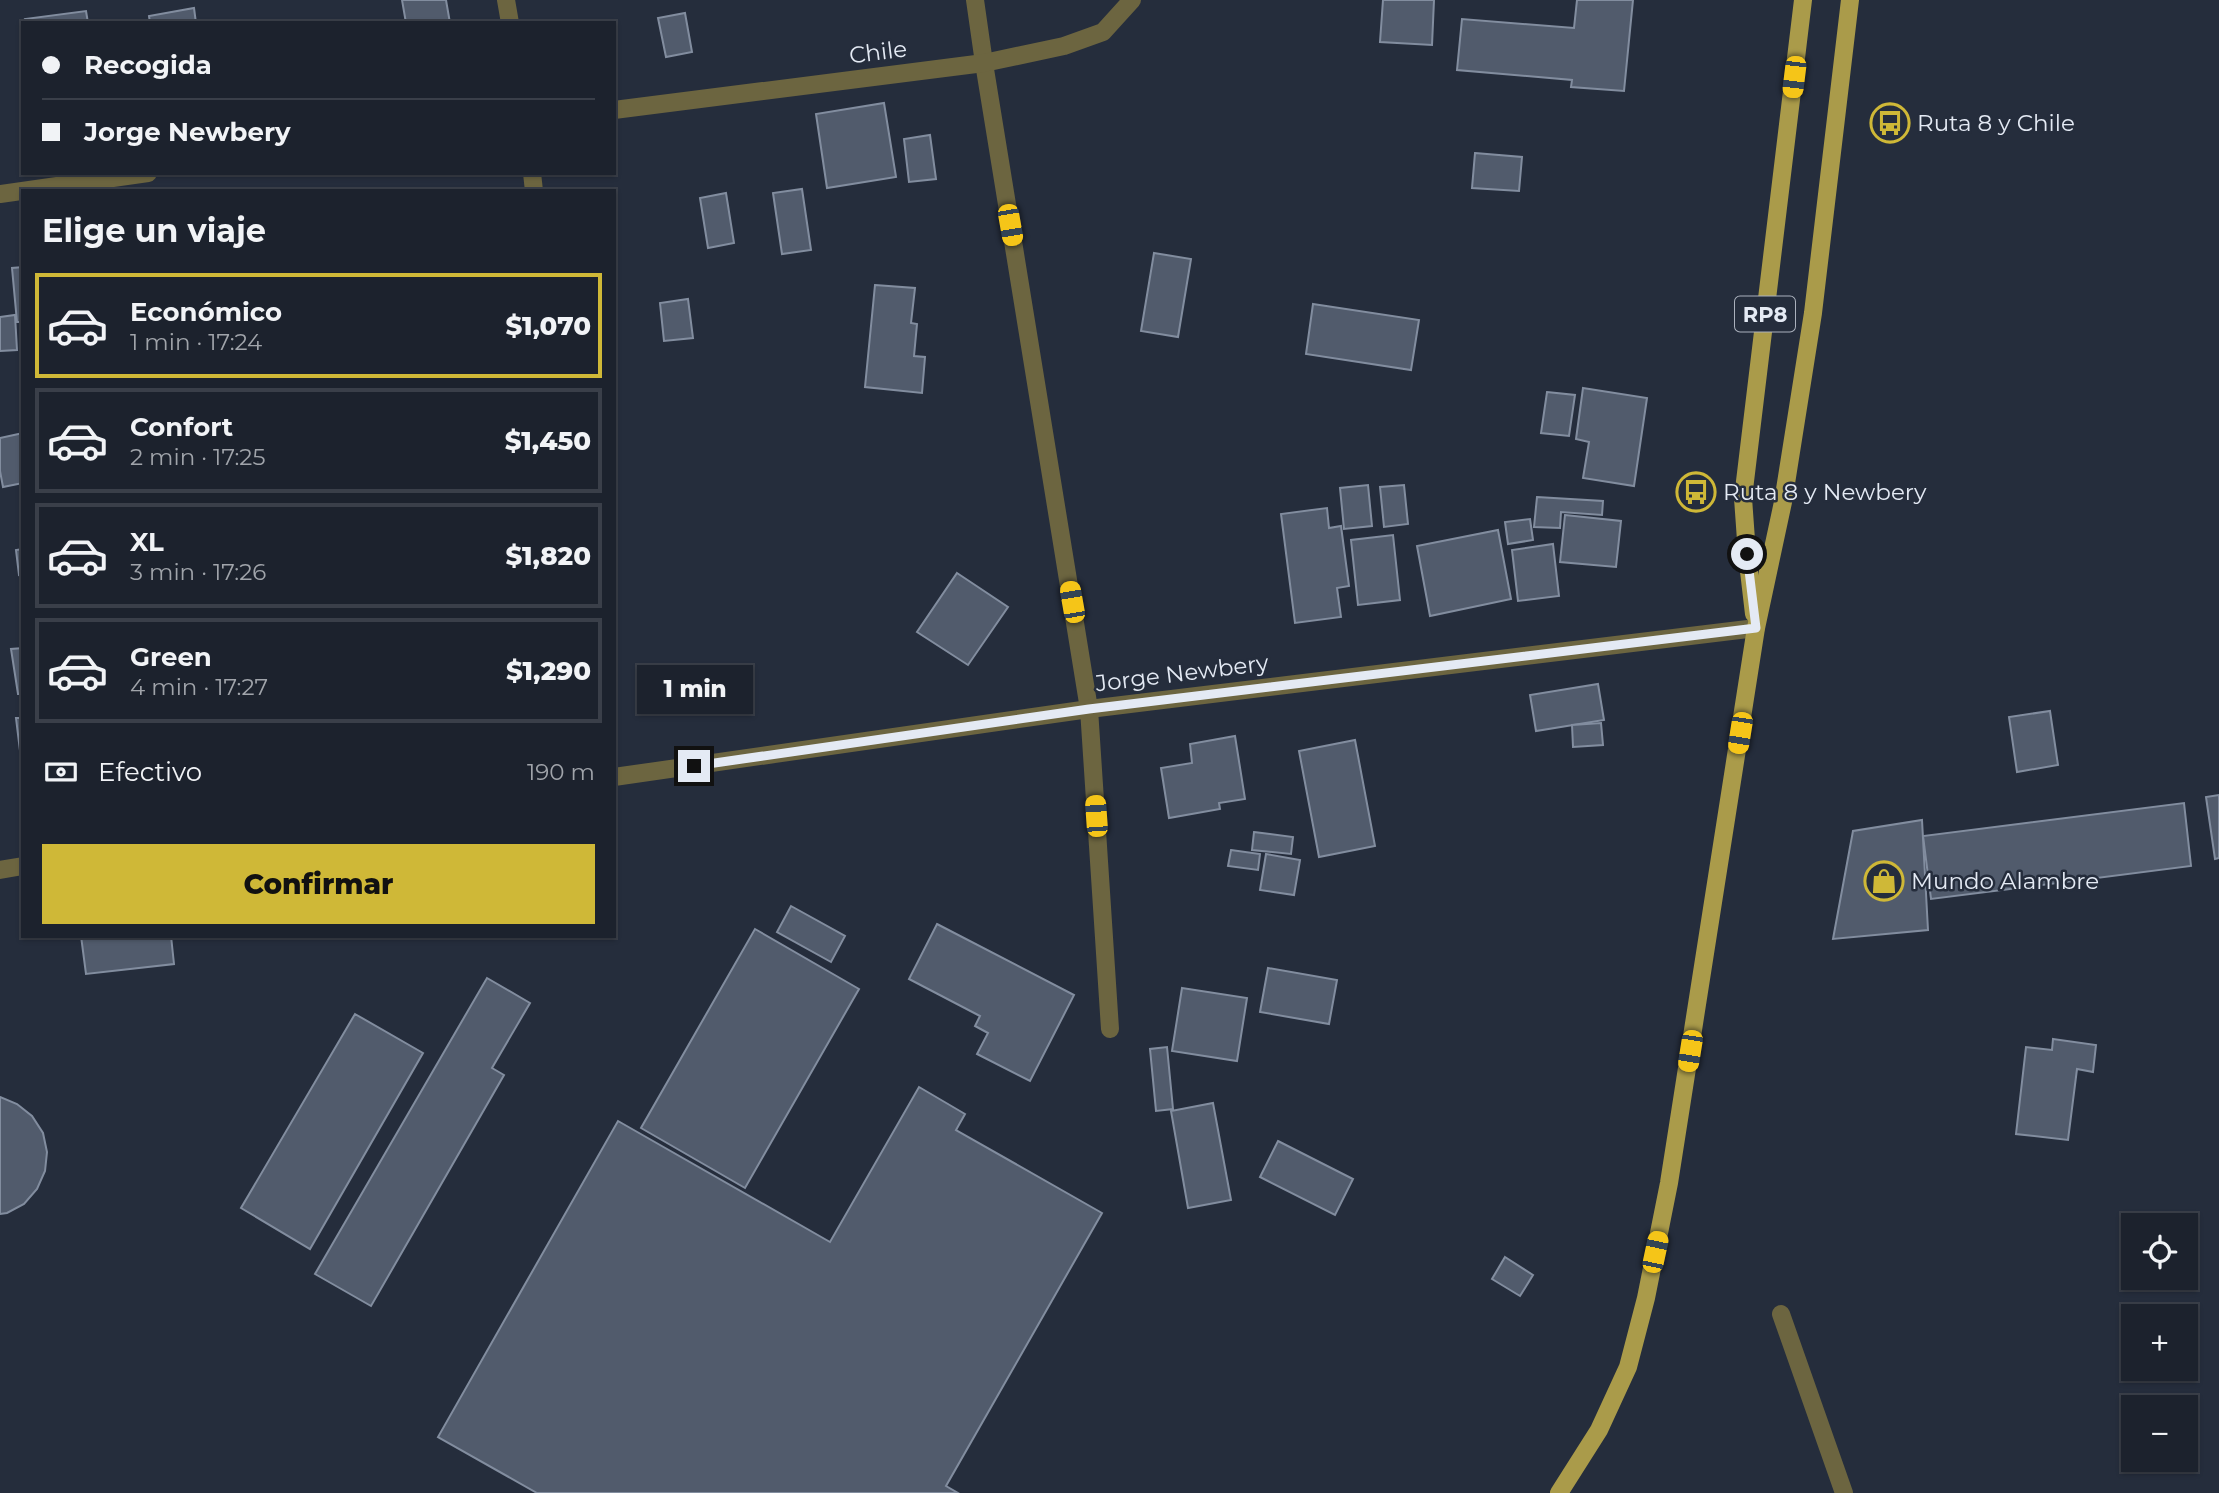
<!DOCTYPE html>
<html lang="es">
<meta charset="utf-8">
<style>
:root{--surface:#1c222d;--page:#252a35;--text:#f1f3f6;--muted:#a0a4aa;--line:#3a3f49;--accent:#cfb837}
body{margin:0;font-family:Montserrat,sans-serif;background:var(--page);color:var(--text);height:100vh;display:flex;flex-direction:column;font-size:26px;white-space:nowrap}
*{box-sizing:border-box;margin:0}
p{font-size:23px;color:var(--muted)}
.icon{flex:none;width:38px;height:38px;fill:none;stroke:currentColor;stroke-width:2;stroke-linecap:round;stroke-linejoin:round}
.map{position:relative;flex:1;overflow:hidden}
.side{position:absolute;left:21px;top:189px;width:595px;height:749px;display:flex;flex-direction:column;background:var(--surface);border-radius:0px;box-shadow:0 2px 5px #0004,0 0 0 2px var(--line)}
.side>*{flex:none}
.top-card{position:absolute;left:21px;top:21px;width:595px;height:154px;border-radius:0px;box-shadow:0 2px 5px #0004,0 0 0 2px var(--line);display:grid;align-content:center;height:154px;padding:0 21px;background:var(--surface)}
.buttons{position:absolute;left:2121px;top:1213px;display:grid;gap:14px}
.buttons a{display:grid;place-items:center;width:77px;height:77px;border-radius:0px;background:var(--surface);box-shadow:0 2px 5px #0004,0 0 0 2px var(--line);font-size:35px}
.end{position:absolute;width:32px;height:32px;margin:-16px;border:9px solid #e4eaf4;background:#111;box-shadow:0 0 0 4px #111}
.from{border-radius:50%}
.bubble{position:absolute;height:49px;border-radius:0px;background:var(--surface);box-shadow:0 2px 5px #0004,0 0 0 2px var(--line);font-size:23px;font-weight:800;line-height:49px;text-align:center}
.car{position:absolute;width:21px;height:42px;margin:-21px -10px;border-radius:9px;box-shadow:0 0 5px 2px #0007;background:linear-gradient(#f5c518 24%,#345 0 40%,#f5c518 0 76%,#345 0 86%,#f5c518 0)}
.top-card b{display:flex;align-items:center;gap:24px;height:66px;font-size:26px}
.top-card b+b{border-top:2px solid var(--line)}
.top-card i{width:18px;height:18px;background:var(--text)}
ul{padding:0;list-style:none}
li{display:flex;align-items:center;gap:21px;height:105px;margin:0 14px 10px;padding:0 7px;border:4px solid var(--line);border-radius:0px}
li div{flex:1}
li b{display:block;font-size:26px}
li em{font-style:normal;font-weight:800}
li.on{border-color:var(--accent)}
li>.icon{width:63px;height:63px;stroke-width:1.5}
h2{padding:0 21px;font-size:32px;line-height:84px}
.pay{display:flex;align-items:center;gap:18px;height:77px;padding:0 21px;font-size:26px}
.pay p{margin-inline-start:auto}
.cta{display:flex;gap:14px;margin-top:auto;padding:14px 21px}
.cta a{flex:1;height:80px;border-radius:0px;background:var(--accent);color:#111;font-size:28px;font-weight:800;line-height:80px;text-align:center}
.map>svg:first-child{display:block}
.building{fill:#515b6c;stroke:#828d9f;stroke-width:2}
.lines{fill:none;stroke-linecap:round;stroke-linejoin:round}
.minor{stroke:#6c6540;stroke-width:18}
.primary{stroke:#aa9b4a;stroke-width:18}
.route{stroke:#e4eaf4;stroke-width:9}
.labels{text-anchor:middle;dominant-baseline:central;stroke-width:5;stroke-linejoin:round;paint-order:stroke}
.shield{fill:#252d3c;stroke:#abb1bd;stroke-width:2}
.shield-label{font-size:21px;font-weight:bold;fill:#e4eaf4}
.street-label{font-size:23px;fill:#e4eaf4;stroke:#252d3c}
.poi-label{font-size:23px;fill:#e4eaf4;stroke:#252d3c;text-anchor:start}
</style>
<div class="map">
<svg width="2219" height="1493" viewBox="0 0 2219 1493">
<rect width="100%" height="100%" fill="#252d3c"/>
<g class="building">
<path d="M402 0H446L450 23H406Z"/>
<path d="M1383 0H1434L1432 45 1380 42Z"/>
<path d="M1577 0H1633L1624 91 1571 87 1572 80 1457 70 1462 19 1574 28Z"/>
<path d="M194 8 196 23H150L149 16Z"/>
<path d="M86 11 88 23H26L25 19Z"/>
<path d="M685 13 692 52 666 57 658 18Z"/>
<path d="M884 103 896 177 827 188 816 114Z"/>
<path d="M930 135 936 179 909 182 904 139Z"/>
<path d="M1475 153 1522 157 1519 191 1472 188Z"/>
<path d="M802 189 811 250 782 254 773 193Z"/>
<path d="M726 193 734 243 708 248 700 198Z"/>
<path d="M1154 253 1191 259 1178 337 1141 331Z"/>
<path d="M23 267V322H17L12 268Z"/>
<path d="M875 285 915 288 911 323 917 324 914 356 925 357 922 393 865 387Z"/>
<path d="M688 299 693 338 664 341 660 303Z"/>
<path d="M1313 304 1419 320 1411 370 1306 354Z"/>
<path d="M15 315 17 350 0 351V317Z"/>
<path d="M1583 388 1647 398 1634 486 1583 478 1589 442 1576 439Z"/>
<path d="M1547 392 1575 395 1569 436 1541 433Z"/>
<path d="M23 433V483L3 487 0 471V438Z"/>
<path d="M1368 485 1372 526 1344 529 1340 488Z"/>
<path d="M1404 485 1408 524 1384 527 1380 487Z"/>
<path d="M1537 497 1603 501 1602 515 1561 512 1560 528 1534 527Z"/>
<path d="M1327 508 1329 528 1341 526 1349 586 1337 588 1341 617 1295 623 1281 514Z"/>
<path d="M1565 515 1621 521 1616 567 1560 562Z"/>
<path d="M1530 519 1533 540 1508 544 1505 522Z"/>
<path d="M1498 530 1511 599 1430 616 1417 546Z"/>
<path d="M1393 535 1400 600 1358 605 1351 540Z"/>
<path d="M1553 544 1559 596 1518 601 1512 550Z"/>
<path d="M23 549V574L19 575 16 550Z"/>
<path d="M957 573 1008 607 968 665 917 632Z"/>
<path d="M23 648V694H18L11 649Z"/>
<path d="M1598 684 1604 720 1536 731 1530 695Z"/>
<path d="M2050 711 2058 765 2017 772 2009 717Z"/>
<path d="M16 718H23V758L21 759Z"/>
<path d="M1601 723 1603 745 1573 747 1572 725Z"/>
<path d="M1235 736 1245 799 1219 803 1220 809 1169 818 1161 768 1192 763 1190 744Z"/>
<path d="M1355 740 1375 846 1319 857 1299 751Z"/>
<path d="M2219 795V858L2215 859 2206 797Z"/>
<path d="M2184 803 2191 866 1931 899 1923 836Z"/>
<path d="M1922 820 1928 930 1833 939 1853 831Z"/>
<path d="M1254 832 1293 837 1291 854 1252 850Z"/>
<path d="M1231 850 1260 854 1258 870 1228 866Z"/>
<path d="M1266 854 1300 860 1294 895 1260 890Z"/>
<path d="M791 906 845 936 831 962 777 932Z"/>
<path d="M937 924 1074 995 1030 1081 977 1054 988 1033 975 1026 980 1016 909 979Z"/>
<path d="M755 929 859 989 745 1188 641 1128Z"/>
<path d="M81 936H171L174 964 86 974Z"/>
<path d="M1268 968 1337 980 1329 1024 1260 1012Z"/>
<path d="M487 978 530 1003 492 1068 504 1075 371 1306 315 1274Z"/>
<path d="M1182 988 1247 998 1237 1061 1172 1051Z"/>
<path d="M355 1014 423 1053 310 1249 241 1208Z"/>
<path d="M2053 1039 2096 1045 2093 1072 2077 1069 2068 1140 2016 1134 2026 1047 2052 1050Z"/>
<path d="M1167 1047 1173 1109 1156 1111 1150 1049Z"/>
<path d="M919 1087 965 1114 956 1130 1102 1213 946 1486 958 1493H537L438 1437 618 1121 830 1242Z"/>
<path d="M0 1097 17 1104 32 1116 43 1133 47 1152 45 1171 37 1189 24 1204 7 1213 0 1214Z"/>
<path d="M1213 1103 1231 1200 1188 1208 1171 1111Z"/>
<path d="M1278 1141 1353 1179 1335 1215 1260 1177Z"/>
<path d="M1505 1257 1533 1275 1520 1296 1492 1279Z"/>
</g>
<g class="lines">
<g class="minor">
<path d="M506 0 510 23"/>
<path d="M975 0 984 63 1089 709 1110 1029"/>
<path d="M614 110 984 63 1064 46 1103 32 1132 0"/>
<path d="M532 173 534 191"/>
<path d="M0 194 148 173"/>
<path d="M614 777 1089 709 1756 628"/>
<path d="M0 870 23 866"/>
<path d="M1781 1314 1844 1493"/>
</g>
<g class="primary">
<path d="M1754 614 1747 554 1743 498 1803 0"/>
<path d="M1559 1493 1599 1430 1628 1367 1646 1298 1669 1183 1756 628 1783 502 1813 313 1850 0"/>
</g>
</g>
<g class="lines">
<path class="route" d="M694 766 1089 709 1756 628 1747 554"/>
</g>
<defs>
<g id="bus-ring" transform="scale(2.0125)"><circle r="9.5" fill="#252d3c" stroke="#cfb837" stroke-width="1.5"/><path d="M-5-6H5V4H4V6H2V4H-2V6H-4V4H-5ZM-3.5-4V0h7V-4ZM-3.5 1.2v1.5H-2V1.2ZM2 1.2v1.5H3.5V1.2Z" fill="#cfb837"/></g>
<g id="shop-ring" transform="scale(2.0125)"><circle r="9.5" fill="#252d3c" stroke="#cfb837" stroke-width="1.5"/><path d="M-5-2.5h2.3a2.7 3.5 0 0 1 5.4 0H5L5.5 6h-11ZM-1.5-2.5h3a1.5 2.3 0 0 0-3 0Z" fill="#cfb837"/></g>
</defs>
<g fill-rule="evenodd">
<use href="#bus-ring" x="1890" y="123"/>
<use href="#bus-ring" x="1696" y="492"/>
<use href="#shop-ring" x="1884" y="881"/>
</g>
<g class="labels">
<rect class="shield" x="1735" y="296.5" width="60" height="35" rx="5"/>
<g class="shield-label">
<text x="1765" y="314">RP8</text>
</g>
<g class="street-label">
<text transform="translate(878 52) rotate(-7)">Chile</text>
<text transform="translate(1182 673) rotate(-7)">Jorge Newbery</text>
</g>
<g class="poi-label">
<text x="1917" y="123">Ruta 8 y Chile</text>
<text x="1723" y="492">Ruta 8 y Newbery</text>
<text x="1911" y="881">Mundo Alambre</text>
</g>
</g>
</svg>
<div class="buttons">
<a><svg class="icon" aria-label="locate" viewBox="0 0 24 24"><circle cx="12" cy="12" r="6"/><path d="M12 2v4M12 18v4M2 12h4M18 12h4"/></svg></a>
<a>+</a>
<a>−</a>
</div>
<i class="end from" style="left:1747px;top:554px"></i>
<i class="end" style="left:694px;top:766px"></i>
<div class="bubble" style="left:637px;top:665px;width:116px">1 min</div>
<i class="car" style="left:1794px;top:77px;rotate:187deg"></i>
<i class="car" style="left:1010px;top:225px;rotate:170deg"></i>
<i class="car" style="left:1072px;top:602px;rotate:350deg"></i>
<i class="car" style="left:1740px;top:733px;rotate:189deg"></i>
<i class="car" style="left:1096px;top:816px;rotate:356deg"></i>
<i class="car" style="left:1690px;top:1051px;rotate:189deg"></i>
<i class="car" style="left:1655px;top:1252px;rotate:12deg"></i>
<div class="top-card">
<b><i class="from"></i>Recogida</b>
<b><i></i>Jorge Newbery</b>
</div>
<section class="side">
<h2>Elige un viaje</h2>
<ul>
<li class="on"><svg class="icon" aria-label="car" viewBox="0 0 24 24"><path d="M5 17H2v-5l4-1 3-4h7l3 4 3 1v5h-3M9 17h6M6 11h13"/><circle cx="7" cy="17" r="2"/><circle cx="17" cy="17" r="2"/></svg><div><b>Económico</b><p>1 min · 17:24</p></div><em>$1,070</em></li>
<li><svg class="icon" aria-label="car" viewBox="0 0 24 24"><path d="M5 17H2v-5l4-1 3-4h7l3 4 3 1v5h-3M9 17h6M6 11h13"/><circle cx="7" cy="17" r="2"/><circle cx="17" cy="17" r="2"/></svg><div><b>Confort</b><p>2 min · 17:25</p></div><em>$1,450</em></li>
<li><svg class="icon" aria-label="car" viewBox="0 0 24 24"><path d="M5 17H2v-5l4-1 3-4h7l3 4 3 1v5h-3M9 17h6M6 11h13"/><circle cx="7" cy="17" r="2"/><circle cx="17" cy="17" r="2"/></svg><div><b>XL</b><p>3 min · 17:26</p></div><em>$1,820</em></li>
<li><svg class="icon" aria-label="car" viewBox="0 0 24 24"><path d="M5 17H2v-5l4-1 3-4h7l3 4 3 1v5h-3M9 17h6M6 11h13"/><circle cx="7" cy="17" r="2"/><circle cx="17" cy="17" r="2"/></svg><div><b>Green</b><p>4 min · 17:27</p></div><em>$1,290</em></li>
</ul>
<div class="pay"><svg class="icon" aria-label="cash" viewBox="0 0 24 24"><path d="M3 7h18v10H3z"/><circle cx="12" cy="12" r="2"/></svg>Efectivo<p>190 m</p></div>
<div class="cta"><a>Confirmar</a></div>
</section>
</div>
